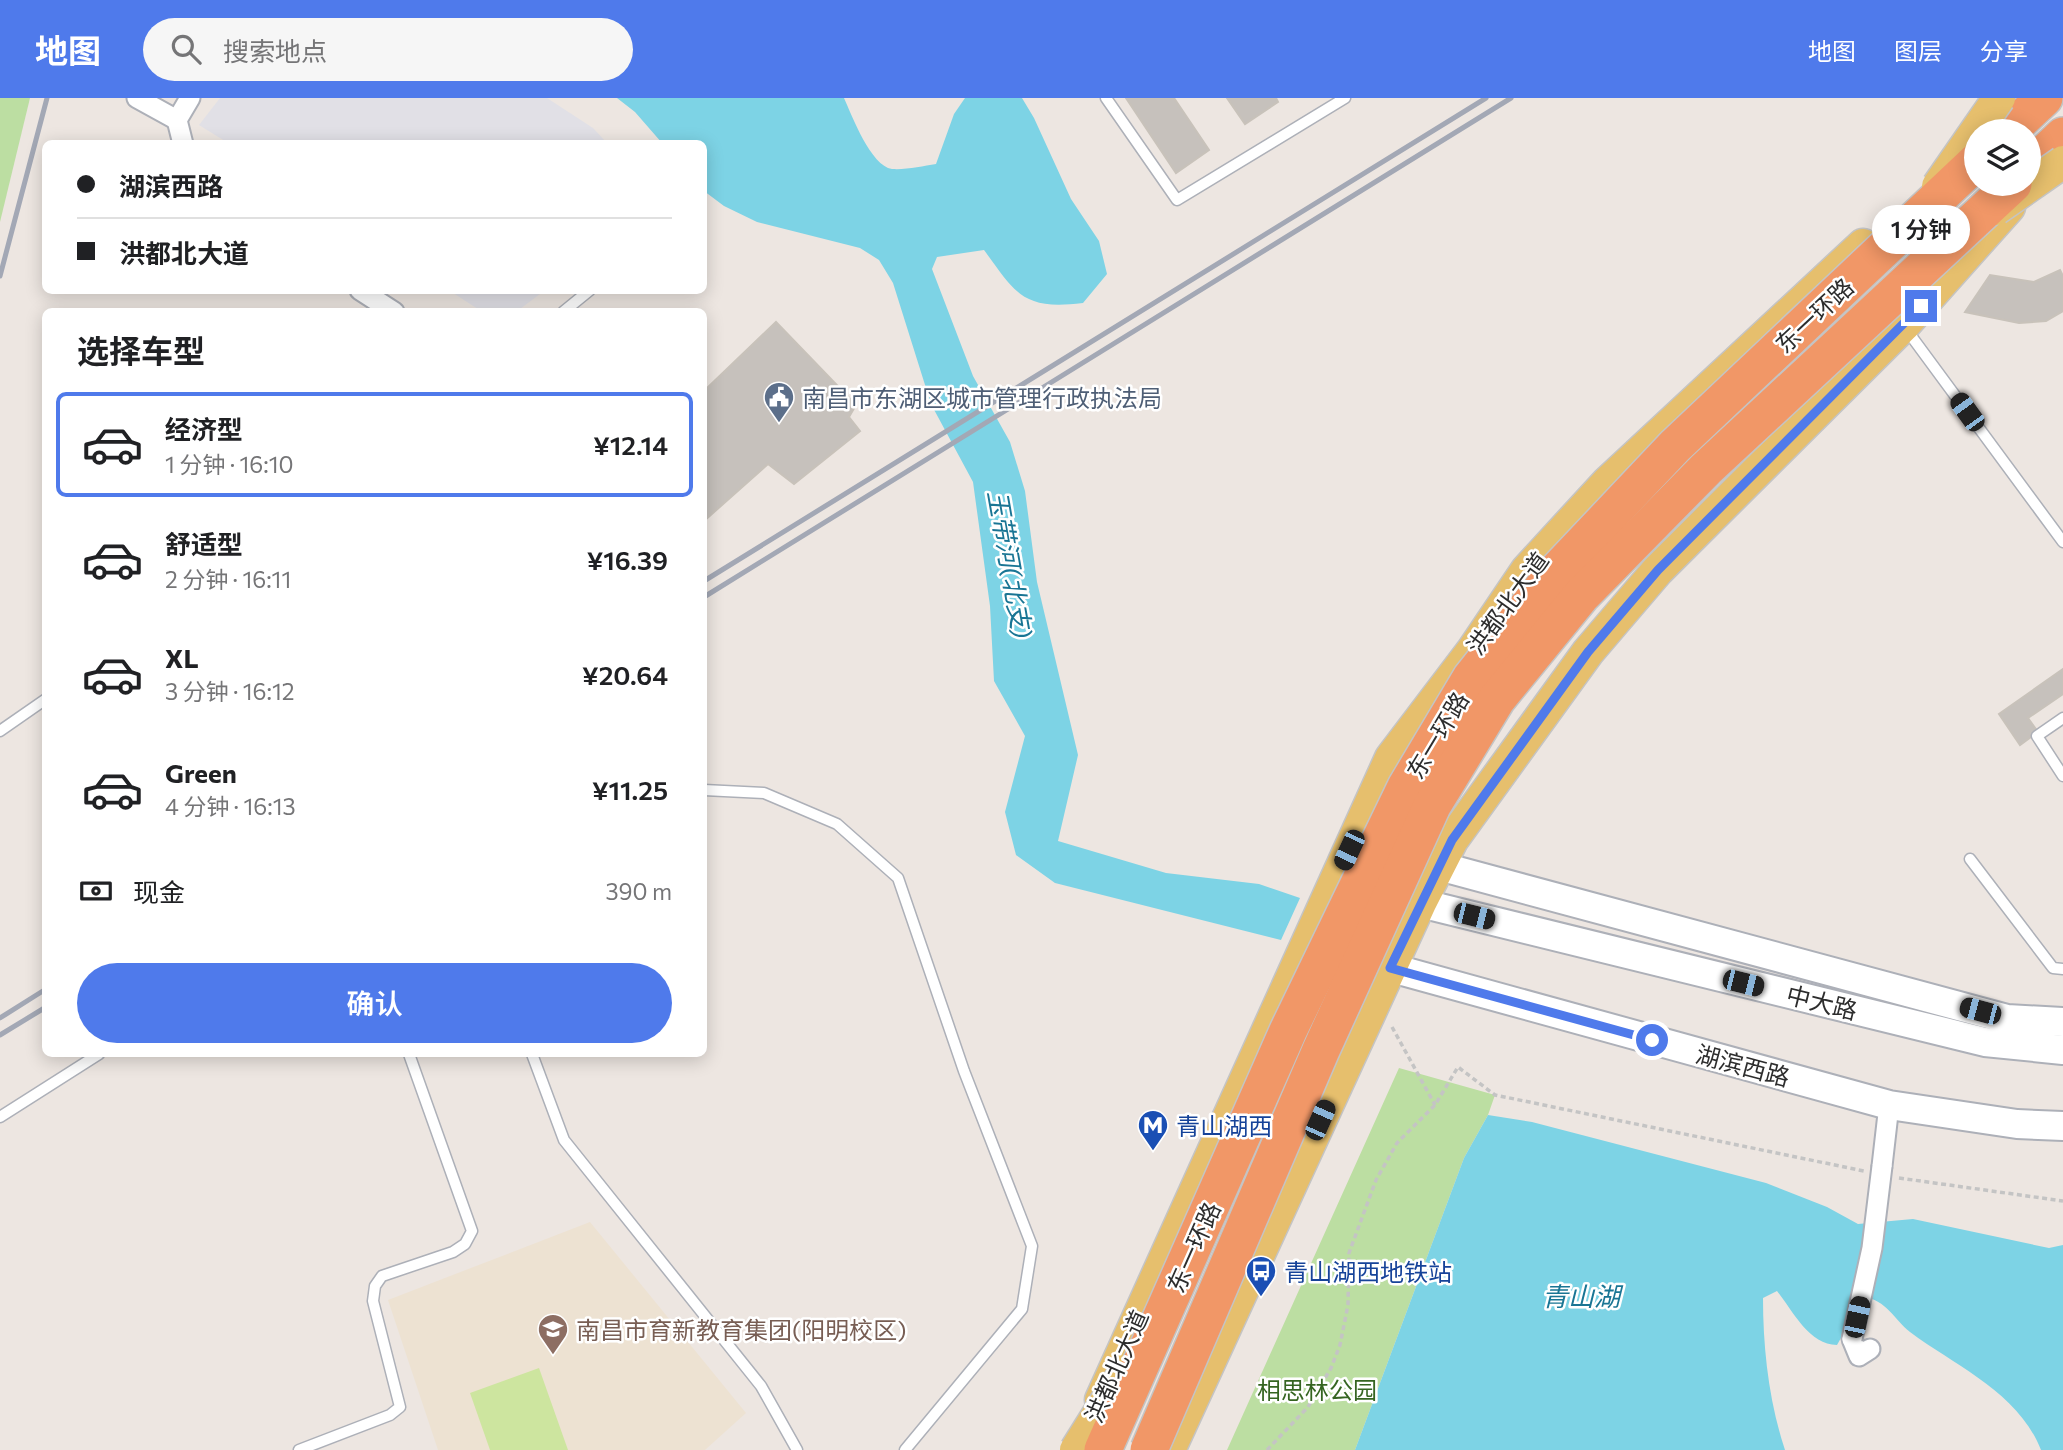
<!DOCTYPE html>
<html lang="zh">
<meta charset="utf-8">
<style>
:root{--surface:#fff;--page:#f6f6f6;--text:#202124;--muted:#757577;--line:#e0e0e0;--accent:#4f7aeb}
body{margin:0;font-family:Commissioner,"Noto Sans SC",sans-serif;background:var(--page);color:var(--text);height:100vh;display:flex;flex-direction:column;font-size:26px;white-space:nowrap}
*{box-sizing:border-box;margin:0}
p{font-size:23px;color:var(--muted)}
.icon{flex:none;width:38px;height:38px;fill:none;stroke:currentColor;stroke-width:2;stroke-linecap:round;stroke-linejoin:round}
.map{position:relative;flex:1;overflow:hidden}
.side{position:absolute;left:42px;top:210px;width:665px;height:749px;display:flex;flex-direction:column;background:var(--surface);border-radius:10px;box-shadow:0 4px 18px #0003}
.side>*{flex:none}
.hud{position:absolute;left:42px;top:42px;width:665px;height:154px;border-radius:10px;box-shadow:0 4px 18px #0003;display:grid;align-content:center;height:154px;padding:0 35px;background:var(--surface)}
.buttons{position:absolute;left:1964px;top:21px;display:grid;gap:14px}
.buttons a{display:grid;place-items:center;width:77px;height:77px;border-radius:50%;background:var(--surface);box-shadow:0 4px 18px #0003;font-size:35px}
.end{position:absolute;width:32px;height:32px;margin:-16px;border:9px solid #4f7aeb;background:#fff;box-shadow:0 0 0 4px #fff}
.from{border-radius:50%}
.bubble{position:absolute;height:49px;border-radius:24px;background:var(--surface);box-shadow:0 4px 18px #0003;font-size:23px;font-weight:600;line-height:49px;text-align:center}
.car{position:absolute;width:21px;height:42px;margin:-21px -10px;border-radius:9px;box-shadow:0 0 5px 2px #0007;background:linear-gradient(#222 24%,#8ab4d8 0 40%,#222 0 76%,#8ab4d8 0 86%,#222 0)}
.hud b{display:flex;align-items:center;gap:24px;height:66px;font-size:26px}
.hud b+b{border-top:2px solid var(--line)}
.hud i{width:18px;height:18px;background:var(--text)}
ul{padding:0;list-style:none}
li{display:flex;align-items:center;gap:21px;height:105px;margin:0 14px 10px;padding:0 21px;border:4px solid transparent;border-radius:10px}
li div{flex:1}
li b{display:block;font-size:26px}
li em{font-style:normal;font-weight:600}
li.active{border-color:var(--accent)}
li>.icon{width:63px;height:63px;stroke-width:1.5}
h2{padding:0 35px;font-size:32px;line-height:84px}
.pay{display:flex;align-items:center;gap:18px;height:77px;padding:0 35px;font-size:26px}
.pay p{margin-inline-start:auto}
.action{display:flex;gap:14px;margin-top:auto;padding:14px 35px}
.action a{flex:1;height:80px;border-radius:42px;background:var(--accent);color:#fff;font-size:28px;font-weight:600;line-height:80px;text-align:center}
header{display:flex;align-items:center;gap:42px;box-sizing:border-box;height:98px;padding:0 35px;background:var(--accent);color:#fff}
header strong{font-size:33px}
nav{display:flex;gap:38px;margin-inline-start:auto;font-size:24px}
.search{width:490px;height:63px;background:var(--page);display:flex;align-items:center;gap:18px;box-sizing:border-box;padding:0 24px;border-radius:38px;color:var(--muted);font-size:26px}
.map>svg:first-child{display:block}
.industrial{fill:#e1e0e6}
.education{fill:#ede2d2}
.green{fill:#bcdea2}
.pitch{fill:#cde59f}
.water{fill:#7dd3e5}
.building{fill:#c6c1bc;stroke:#c8c2ba;stroke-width:2}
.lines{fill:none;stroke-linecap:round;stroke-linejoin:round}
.lane-casing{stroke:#adb0b8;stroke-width:13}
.street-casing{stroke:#adb0b8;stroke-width:23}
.secondary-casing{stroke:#adb0b8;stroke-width:32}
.primary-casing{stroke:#c4c4c4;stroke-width:35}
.highway-casing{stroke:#c4c4c4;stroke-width:40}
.path{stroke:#c4c4c4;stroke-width:3.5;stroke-dasharray:5 3.5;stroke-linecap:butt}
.lane{stroke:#fff;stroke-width:10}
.street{stroke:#fff;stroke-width:19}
.secondary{stroke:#fff;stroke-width:28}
.primary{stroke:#e6bf6d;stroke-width:32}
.highway{stroke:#f19767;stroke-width:37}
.rail{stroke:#a3a8b5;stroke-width:5}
.street-bridge-casing{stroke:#adb0b8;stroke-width:23;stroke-linecap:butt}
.primary-bridge-casing{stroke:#c4c4c4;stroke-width:35;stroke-linecap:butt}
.highway-bridge-casing{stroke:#c4c4c4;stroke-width:40;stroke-linecap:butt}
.street-bridge{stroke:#fff;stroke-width:19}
.primary-bridge{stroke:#e6bf6d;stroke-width:32}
.highway-bridge{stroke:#f19767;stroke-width:37}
.route{stroke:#4f7aeb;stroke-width:9}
.labels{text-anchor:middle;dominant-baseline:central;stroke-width:5;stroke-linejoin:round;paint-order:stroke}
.street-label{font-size:24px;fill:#2d2d2d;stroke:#fff}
.service-label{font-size:24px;fill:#4e5e75;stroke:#fff;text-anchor:start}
.transit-label{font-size:24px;fill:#164399;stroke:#fff;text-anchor:start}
.education-label{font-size:24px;fill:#785e54;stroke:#fff;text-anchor:start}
.park-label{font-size:24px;fill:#356521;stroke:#fff}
.water-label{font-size:26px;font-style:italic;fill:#197594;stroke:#fff}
</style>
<header>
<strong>地图</strong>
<div class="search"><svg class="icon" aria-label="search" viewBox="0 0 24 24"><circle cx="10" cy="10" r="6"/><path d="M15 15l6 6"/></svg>搜索地点</div>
<nav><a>地图</a><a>图层</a><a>分享</a></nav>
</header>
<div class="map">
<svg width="2063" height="1352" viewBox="0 0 2063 1352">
<rect width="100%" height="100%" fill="#ede6e1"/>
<g class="industrial">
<path d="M220 0H547L593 30 607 45H228L199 27Z"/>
<path d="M450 193H544L516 214 481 213Z"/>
</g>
<path class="education" d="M590 1124 746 1315 705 1352H438L388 1202Z"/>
<g class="green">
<path d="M0 0H30L0 124Z"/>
<path d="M1399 970 1495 997 1488 1017 1464 1060 1355 1352H1227Z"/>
</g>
<path class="pitch" d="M539 1270 568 1352H490L470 1295Z"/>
<g class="water">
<path d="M617 0H844C852 18 871 68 892 71 906 72 923 68 936 66L954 16 965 0H1022L1034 20 1071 101 1099 143 1107 176 1083 205C1023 212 1017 197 984 152L937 159 932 171 973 278 1010 344 1025 393 1037 484 1078 657 1058 743 1166 775 1259 786 1300 800 1281 842 1055 785 1016 757 1005 714 1025 638 994 583 990 508 973 384 931 306 893 185 879 162 860 150 757 124 724 108 704 93V46L662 45 635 14Z"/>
<path d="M1488 1017 1532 1024 1766 1085 1827 1109 1858 1126 1913 1121 2049 1150 2063 1147V1352H2041C2018 1294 1957 1269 1910 1234 1894 1221 1886 1202 1864 1199L1837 1247C1809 1247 1793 1213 1777 1193L1763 1200C1763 1251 1769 1304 1785 1352H1355L1464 1060Z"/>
</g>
<g class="building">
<path d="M1126 0H1174L1209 52 1176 75Z"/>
<path d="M1227 0H1276L1278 4 1245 26Z"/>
<path d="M2060 172 2063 178V213L2046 223 2019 225 1965 214 1990 177 2034 184Z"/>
<path d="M776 224 856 307 849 319 860 333 794 386 768 366 704 423V293Z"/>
<path d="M2063 571V596L2028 620 2038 634 2020 647 1999 616Z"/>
</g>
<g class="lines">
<g class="lane-casing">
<g id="lane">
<path d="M1106 0 1177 102 1345 0"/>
<path d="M563 214 590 192"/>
<path d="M1906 231 2063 444"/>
<path d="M2063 620 2037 638 2063 678"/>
<path d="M0 633 46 601"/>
<path d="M704 692 764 695 837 726 898 780 964 973 1032 1148 1022 1211 905 1352"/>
<path d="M1970 761 2053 870 2063 871"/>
<path d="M532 956 564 1042 761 1288 797 1352"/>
<path d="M0 1019 99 956"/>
<path d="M299 1352 390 1317 400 1309 373 1203 375 1188 382 1178 453 1154 465 1146 472 1133 409 956"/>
</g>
</g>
<g class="street-casing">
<g id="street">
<path d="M137 0 177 22"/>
<path d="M183 46 177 22 190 0"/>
<path d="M360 192 394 214"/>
<path d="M1882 1068 1889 1007"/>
<path d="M1852 1241 1859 1258 1870 1251"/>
</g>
</g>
<g class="secondary-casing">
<g id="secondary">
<path d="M1439 768 2007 921 2063 924"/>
<path d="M1420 805 1985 944 2063 952"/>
<path d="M1370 864 1889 1007 2017 1026 2063 1028"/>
</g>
</g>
<g class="primary-casing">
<g id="primary">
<path d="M1101 1302 1391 660 1473 552 1527 472 1607 385 1863 147"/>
<path d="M1169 1352 1420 805 1452 742 1588 554 1658 472 1903 228 2009 109"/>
</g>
</g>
<g class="highway-casing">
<g id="highway">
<path d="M2009 33 2044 0"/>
<path d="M2028 71 2063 38"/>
</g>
</g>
<g class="path">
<path d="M1392 929 1435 1007"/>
<path d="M1899 1080 2063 1103"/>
<path d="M1267 1352 1308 1309 1331 1270 1340 1247 1348 1207 1349 1155 1376 1082 1397 1045 1435 1007 1458 969 1495 997 1864 1073"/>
</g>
<use href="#lane" class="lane"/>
<use href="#street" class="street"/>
<use href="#secondary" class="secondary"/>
<use href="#primary" class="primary"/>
<use href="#highway" class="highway"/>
<g class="rail">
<path d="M0 178 47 0"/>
<path d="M704 483 1486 0"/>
<path d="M704 499 1511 0"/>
<path d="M0 920 46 891"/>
<path d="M0 937 46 909"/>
</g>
<g class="street-bridge-casing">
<path id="street-bridge" d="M1852 1241 1872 1150 1882 1068"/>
</g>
<g class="primary-bridge-casing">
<g id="primary-bridge">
<path d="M1938 88 1999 0"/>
<path d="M1996 111 2063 64"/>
<path d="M1076 1352 1123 1277"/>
</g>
</g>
<g class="highway-bridge-casing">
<g id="highway-bridge">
<path d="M1103 1352 1288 933 1406 689 1471 580 1553 477 1675 348 1976 64"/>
<path d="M1149 1352 1321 952 1432 708 1497 601 1581 498 1706 371 2013 86"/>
</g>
</g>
<use href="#street-bridge" class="street-bridge"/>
<use href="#primary-bridge" class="primary-bridge"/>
<use href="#highway-bridge" class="highway-bridge"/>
</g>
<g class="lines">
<path class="route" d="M1652 942 1390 870 1452 742 1588 554 1658 472 1921 208"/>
</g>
<defs>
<g id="civic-pin" transform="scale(1.575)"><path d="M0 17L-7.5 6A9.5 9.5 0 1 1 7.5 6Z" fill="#5c6f8a" stroke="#fff"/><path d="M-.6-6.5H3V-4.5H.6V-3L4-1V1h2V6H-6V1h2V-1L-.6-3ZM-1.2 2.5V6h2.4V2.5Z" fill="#fff"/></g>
<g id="metro-pin" transform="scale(1.575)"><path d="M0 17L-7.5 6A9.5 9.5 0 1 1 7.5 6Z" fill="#1a4fb4" stroke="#fff"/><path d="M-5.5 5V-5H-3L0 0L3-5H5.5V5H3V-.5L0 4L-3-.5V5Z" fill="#fff"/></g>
<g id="bus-pin" transform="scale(1.575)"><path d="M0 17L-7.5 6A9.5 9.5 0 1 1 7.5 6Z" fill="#1a4fb4" stroke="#fff"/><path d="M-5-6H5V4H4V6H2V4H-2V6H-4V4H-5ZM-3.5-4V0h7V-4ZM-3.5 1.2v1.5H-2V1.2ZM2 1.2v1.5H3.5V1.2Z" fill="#fff"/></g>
<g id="school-pin" transform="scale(1.575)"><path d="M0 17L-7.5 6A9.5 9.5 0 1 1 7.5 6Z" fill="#8d6e63" stroke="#fff"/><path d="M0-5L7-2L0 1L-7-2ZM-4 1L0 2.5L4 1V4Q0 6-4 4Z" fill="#fff"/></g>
</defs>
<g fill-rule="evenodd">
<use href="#civic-pin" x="779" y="299"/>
<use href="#metro-pin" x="1153" y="1027"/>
<use href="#bus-pin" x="1261" y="1173"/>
<use href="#school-pin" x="553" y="1231"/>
</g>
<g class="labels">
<g class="street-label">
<text transform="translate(1814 217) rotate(-43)">东一环路</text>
<text transform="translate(1507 505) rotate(-54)">洪都北大道</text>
<text transform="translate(1437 637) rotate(-59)">东一环路</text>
<text transform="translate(1822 904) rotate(14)">中大路</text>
<text transform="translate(1743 967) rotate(15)">湖滨西路</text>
<text transform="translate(1193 1149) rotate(-66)">东一环路</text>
<text transform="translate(1116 1268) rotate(-66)">洪都北大道</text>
</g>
<g class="service-label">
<text x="802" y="299">南昌市东湖区城市管理行政执法局</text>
</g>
<g class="transit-label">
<text x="1176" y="1027">青山湖西</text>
<text x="1284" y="1173">青山湖西地铁站</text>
</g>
<g class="education-label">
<text x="576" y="1231">南昌市育新教育集团(阳明校区)</text>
</g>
<g class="park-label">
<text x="1317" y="1291">相思林公园</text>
</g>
<g class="water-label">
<text transform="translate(1011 466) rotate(80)">玉带河(北支)</text>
<text x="1581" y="1197">青山湖</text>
</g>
</g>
</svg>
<div class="buttons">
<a><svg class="icon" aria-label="layers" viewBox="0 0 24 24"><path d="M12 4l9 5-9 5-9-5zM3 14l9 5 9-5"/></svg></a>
</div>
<i class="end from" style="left:1652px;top:942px"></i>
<i class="end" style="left:1921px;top:208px"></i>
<div class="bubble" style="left:1872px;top:107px;width:98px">1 分钟</div>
<i class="car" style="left:1967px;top:314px;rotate:324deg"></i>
<i class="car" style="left:1349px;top:752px;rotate:205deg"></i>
<i class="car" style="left:1474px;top:818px;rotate:104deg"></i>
<i class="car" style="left:1743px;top:885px;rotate:104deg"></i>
<i class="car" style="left:1980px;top:913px;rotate:285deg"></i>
<i class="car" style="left:1320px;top:1022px;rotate:24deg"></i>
<i class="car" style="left:1857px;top:1219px;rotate:12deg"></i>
<div class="hud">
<b><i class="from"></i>湖滨西路</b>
<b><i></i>洪都北大道</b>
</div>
<section class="side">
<h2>选择车型</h2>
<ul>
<li class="active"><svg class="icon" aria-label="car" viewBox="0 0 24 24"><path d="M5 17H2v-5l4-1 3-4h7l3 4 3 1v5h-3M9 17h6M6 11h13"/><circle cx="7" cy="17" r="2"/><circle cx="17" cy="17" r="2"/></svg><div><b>经济型</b><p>1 分钟 · 16:10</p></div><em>¥12.14</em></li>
<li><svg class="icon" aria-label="car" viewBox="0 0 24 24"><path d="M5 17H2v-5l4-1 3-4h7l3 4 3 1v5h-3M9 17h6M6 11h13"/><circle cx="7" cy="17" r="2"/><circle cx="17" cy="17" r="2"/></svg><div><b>舒适型</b><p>2 分钟 · 16:11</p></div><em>¥16.39</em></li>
<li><svg class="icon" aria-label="car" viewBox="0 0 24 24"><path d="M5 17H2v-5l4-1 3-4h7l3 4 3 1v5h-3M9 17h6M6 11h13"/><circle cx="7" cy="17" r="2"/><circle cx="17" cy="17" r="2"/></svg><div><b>XL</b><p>3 分钟 · 16:12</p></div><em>¥20.64</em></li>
<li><svg class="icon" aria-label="car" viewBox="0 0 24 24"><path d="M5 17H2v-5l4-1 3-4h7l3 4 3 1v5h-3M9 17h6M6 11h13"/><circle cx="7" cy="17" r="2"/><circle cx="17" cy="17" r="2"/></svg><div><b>Green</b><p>4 分钟 · 16:13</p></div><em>¥11.25</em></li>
</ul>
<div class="pay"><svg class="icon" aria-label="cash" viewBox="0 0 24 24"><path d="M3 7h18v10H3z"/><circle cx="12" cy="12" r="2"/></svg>现金<p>390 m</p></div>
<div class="action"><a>确认</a></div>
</section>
</div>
